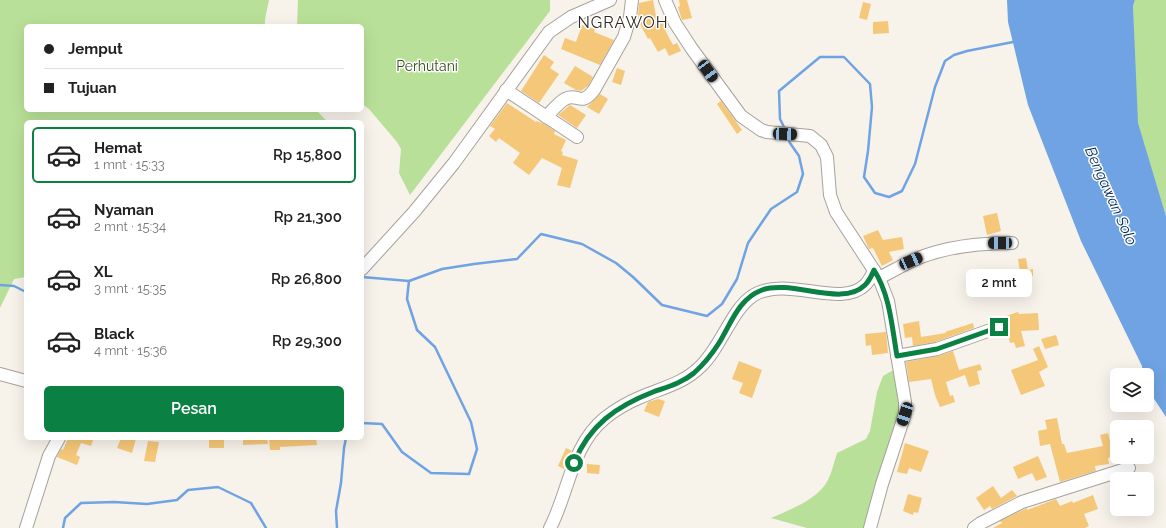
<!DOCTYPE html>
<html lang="id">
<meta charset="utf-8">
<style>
:root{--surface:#fff;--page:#f2f2f2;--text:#222;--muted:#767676;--line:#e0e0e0;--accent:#0b8043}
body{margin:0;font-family:Raleway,sans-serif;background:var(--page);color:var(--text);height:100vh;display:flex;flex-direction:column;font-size:15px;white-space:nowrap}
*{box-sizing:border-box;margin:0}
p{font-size:13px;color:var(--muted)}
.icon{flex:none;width:22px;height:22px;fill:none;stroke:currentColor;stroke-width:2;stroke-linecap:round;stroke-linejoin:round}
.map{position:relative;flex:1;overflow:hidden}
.sheet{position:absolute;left:24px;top:120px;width:340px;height:320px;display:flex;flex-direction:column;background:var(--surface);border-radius:6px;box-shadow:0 4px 16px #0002}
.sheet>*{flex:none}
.hud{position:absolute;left:24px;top:24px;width:340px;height:88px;border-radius:6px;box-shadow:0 4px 16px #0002;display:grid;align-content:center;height:88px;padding:0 20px;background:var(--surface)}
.fabs{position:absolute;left:1110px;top:368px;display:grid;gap:8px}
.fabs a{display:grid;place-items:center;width:44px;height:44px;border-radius:6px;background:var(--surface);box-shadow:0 4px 16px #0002;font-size:20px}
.end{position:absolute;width:18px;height:18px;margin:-9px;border:5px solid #0b8043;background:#fff;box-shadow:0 0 0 2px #fff}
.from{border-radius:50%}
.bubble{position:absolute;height:28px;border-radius:6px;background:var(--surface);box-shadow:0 4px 16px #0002;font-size:13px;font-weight:600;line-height:28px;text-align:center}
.car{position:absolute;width:12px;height:24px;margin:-12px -6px;border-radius:5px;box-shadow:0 0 3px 1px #0007;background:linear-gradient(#222 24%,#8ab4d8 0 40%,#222 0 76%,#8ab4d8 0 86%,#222 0)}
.hud b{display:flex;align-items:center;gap:14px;height:38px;font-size:15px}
.hud b+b{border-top:1px solid var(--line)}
.hud i{width:10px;height:10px;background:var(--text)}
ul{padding:7px 0 0;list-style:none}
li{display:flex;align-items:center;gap:12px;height:56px;margin:0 8px 6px;padding:0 12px;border:2px solid transparent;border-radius:6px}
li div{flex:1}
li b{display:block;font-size:15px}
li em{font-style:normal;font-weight:600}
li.on{border-color:var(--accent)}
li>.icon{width:36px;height:36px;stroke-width:1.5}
.primary-button{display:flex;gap:8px;margin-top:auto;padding:8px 20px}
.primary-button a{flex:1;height:46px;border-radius:6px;background:var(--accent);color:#fff;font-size:16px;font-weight:600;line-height:46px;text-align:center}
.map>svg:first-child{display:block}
.green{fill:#b9e098}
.water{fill:#6fa3e3}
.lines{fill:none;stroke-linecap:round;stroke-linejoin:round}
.stream{stroke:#6fa3e3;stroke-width:2.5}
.building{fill:#f5c779}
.minor-casing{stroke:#a7a29b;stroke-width:14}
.minor{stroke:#fff;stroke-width:12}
.route{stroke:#0b8043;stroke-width:5}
.labels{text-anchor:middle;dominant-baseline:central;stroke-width:3;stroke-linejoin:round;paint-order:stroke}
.park-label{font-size:14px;fill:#344e1a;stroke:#fff}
.water-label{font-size:15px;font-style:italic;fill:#052a52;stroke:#fff}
.quarter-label{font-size:16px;letter-spacing:1px;fill:#2d2923;stroke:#fff}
</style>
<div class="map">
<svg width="1166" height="528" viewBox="0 0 1166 528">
<rect width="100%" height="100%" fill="#f7f2ea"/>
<g class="green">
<path d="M0 0H269L265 19V26H26V110H316L328 122H26V277L14 279 0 308Z"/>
<path d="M298 0H550V11L410 195 399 173 401 149 397 142 369 109 362 104V26H297Z"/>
<path d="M1135 0H1166V216L1135 115 1133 6Z"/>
<path d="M895 369 901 413 866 528H807L771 518C789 510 819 499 828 480 832 472 834 462 837 453L866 439 870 431 877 392 883 376Z"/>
</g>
<path class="water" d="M1007 0H1135L1133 6 1138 123 1166 216V417L1147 388V375H1143L1142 366 1081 241 1028 105 1008 22Z"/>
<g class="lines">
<g class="stream">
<path d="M785 129 780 119 779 91 820 57H844L870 84 872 107 868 151 864 177 875 193 889 197 902 191 915 164 935 87 945 61 954 55 967 51 1013 42"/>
<path d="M362 277 409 281 442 269 474 264 517 259 541 234 582 244 616 263 633 277 662 305 707 316 722 304 737 279 748 243 771 209 797 192 803 174 799 156 790 143 788 138"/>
<path d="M0 285 14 286 26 292"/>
<path d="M362 423 382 424 402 452 431 473 469 474 477 449 471 422 435 347 417 330 407 299 409 281"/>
<path d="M63 528 65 518 81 503 114 502 147 504 177 500 188 490 218 487 251 503 266 528"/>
<path d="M337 528 336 511 341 483 344 448 346 438"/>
</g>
</g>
<g class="building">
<path d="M653 0 657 22 663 19 668 29 665 30 673 45 677 43 681 51 669 56 665 48 658 52 650 38 648 39 640 24H639L638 17 639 3Z"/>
<path d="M679 0H687L692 18 682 20 678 7 680 6Z"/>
<path d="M863 2 871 4 867 20 859 18Z"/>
<path d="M888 21 889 33 873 34V22Z"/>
<path d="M582 25 595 29 594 32 614 40 600 65 561 49 565 38 576 42Z"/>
<path d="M544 55 554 62 550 68 559 74 539 103 521 91Z"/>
<path d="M575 66 593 77 588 86 581 91 576 90 564 83Z"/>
<path d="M617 68 625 71 621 85 612 82Z"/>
<path d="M600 94 608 99 599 114 587 107Z"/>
<path d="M721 101 742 130 737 134 717 104Z"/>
<path d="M507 103 536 122 537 121 546 125 555 131 554 134 566 140 561 151 563 152 562 155 578 160 570 188 557 185 562 168 542 158 529 175 513 163 520 153 499 138 496 142 489 136 495 129 490 126Z"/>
<path d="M570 105 586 115 577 128 558 115Z"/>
<path d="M997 213 1001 231 987 235 983 216Z"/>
<path d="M878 230 883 240 902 237 904 249 889 252 893 260 882 266 873 248 869 249 863 236Z"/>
<path d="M1026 258 1028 270 1033 269V276L1021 278 1018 259Z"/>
<path d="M1018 312 1019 314 1038 313 1039 330 1021 331 1025 346 1016 348 1014 342 1010 343 1006 325 1003 317Z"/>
<path d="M919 321 921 337 946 333 945 332 973 323 974 328 935 342 913 346 912 337 905 338 903 324Z"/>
<path d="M886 332 888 353 872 355 871 345 866 346 865 334Z"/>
<path d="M1056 335 1059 345 1045 349 1041 339Z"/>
<path d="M1039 346 1048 367 1039 372 1045 386 1021 395 1011 370 1038 360 1033 349Z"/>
<path d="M953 351 959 370 980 364 982 370 977 371 980 384 969 387 965 375 946 382 950 396 953 395 955 402 940 407 935 395 931 379 909 382 906 362 938 356Z"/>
<path d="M739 361 762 370 752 398 739 393 743 383 732 379Z"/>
<path d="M658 399 665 401 659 417 644 411 648 402Z"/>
<path d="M1057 418 1062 444H1064L1067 453 1103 446 1100 435 1108 433 1112 450 1117 449V456L1108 458 1109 464 1095 466 1096 471 1060 482 1050 444 1040 446 1038 431 1047 429 1045 420Z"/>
<path d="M68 438H94L91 446 81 443 76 455 80 457 77 465 57 457 61 449 63 450Z"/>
<path d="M121 438 136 439 132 453 117 448Z"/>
<rect x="209" y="438" width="15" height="10"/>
<path d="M243 438H267L268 444 243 445Z"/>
<path d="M269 438H316L317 445 280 447V450H270Z"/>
<path d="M148 441 159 442 155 462 144 461Z"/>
<path d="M905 443 929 451 921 472 909 468 907 474 897 472Z"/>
<path d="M566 448 572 451 564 469 558 466Z"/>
<path d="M1038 456 1047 477 1036 481 1032 473 1018 479 1013 467Z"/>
<path d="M587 464 600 465 599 474 587 473Z"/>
<path d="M993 486 1001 498 1012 490 1017 496 992 509 990 506 984 510 976 498Z"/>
<path d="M908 494 922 498 918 513 914 512 913 515 903 511Z"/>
<path d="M1093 495 1098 509 1084 514 1089 526 1085 528H993L1002 523 1000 521 1025 509 1027 508V510L1056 499 1060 506 1072 501 1073 503Z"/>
</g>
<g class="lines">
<g class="minor-casing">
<g id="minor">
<path d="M665 0 675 23 692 49 741 116 761 130 767 132 810 136 821 145 827 157 830 195 836 212 879 278 888 301 905 402V414L882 484 870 528"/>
<path d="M506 90 577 137"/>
<path d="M546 117C552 111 558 103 565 99 578 92 580 108 594 90L624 37 630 17 632 0"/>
<path d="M362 269 414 212 454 163 549 32 571 17 610 0"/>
<path d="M879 278C893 271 906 263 921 257 950 246 981 243 1012 243"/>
<path d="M897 356 937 349 999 327"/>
<path d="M0 374 26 381"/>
<path d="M26 528 49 456 59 438"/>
<path d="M550 528C569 492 571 446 605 418 615 410 629 402 641 397 662 388 684 383 700 367 721 348 732 308 754 295 787 275 840 309 865 285 869 281 872 275 874 270"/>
<path d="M974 528 981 523 1022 502 1129 468"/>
</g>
</g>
<use href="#minor" class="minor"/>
</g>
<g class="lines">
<path class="route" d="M574 463C589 425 617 406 653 392 667 387 682 383 694 373 703 365 712 354 719 343 731 324 738 299 762 290 792 279 842 308 865 285 869 281 872 275 874 270 890 295 892 327 897 356L937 349 999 327"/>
</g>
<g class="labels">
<g class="park-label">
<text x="427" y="66">Perhutani</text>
</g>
<g class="water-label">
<text transform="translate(1111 196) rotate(66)">Bengawan Solo</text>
</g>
<g class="quarter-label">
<text x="623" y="22">NGRAWOH</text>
</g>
</g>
</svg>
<div class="fabs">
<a><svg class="icon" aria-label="layers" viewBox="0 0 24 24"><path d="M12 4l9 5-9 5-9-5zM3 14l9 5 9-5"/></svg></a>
<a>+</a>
<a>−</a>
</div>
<i class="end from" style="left:574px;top:463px"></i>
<i class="end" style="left:999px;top:327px"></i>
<div class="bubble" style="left:966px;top:269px;width:66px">2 mnt</div>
<i class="car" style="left:708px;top:71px;rotate:144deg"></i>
<i class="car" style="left:785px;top:134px;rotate:92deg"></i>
<i class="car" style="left:1000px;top:243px;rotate:269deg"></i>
<i class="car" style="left:911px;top:261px;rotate:66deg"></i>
<i class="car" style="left:905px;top:414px;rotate:198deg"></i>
<div class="hud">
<b><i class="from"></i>Jemput</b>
<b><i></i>Tujuan</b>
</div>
<section class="sheet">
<ul>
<li class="on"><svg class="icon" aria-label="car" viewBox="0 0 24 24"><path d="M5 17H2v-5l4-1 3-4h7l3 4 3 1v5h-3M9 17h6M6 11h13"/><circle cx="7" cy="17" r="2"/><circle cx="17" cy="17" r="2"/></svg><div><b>Hemat</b><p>1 mnt · 15:33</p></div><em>Rp 15,800</em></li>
<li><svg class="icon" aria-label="car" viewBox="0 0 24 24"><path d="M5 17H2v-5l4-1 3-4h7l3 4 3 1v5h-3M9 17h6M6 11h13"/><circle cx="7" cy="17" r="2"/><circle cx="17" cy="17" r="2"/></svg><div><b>Nyaman</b><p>2 mnt · 15:34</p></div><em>Rp 21,300</em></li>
<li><svg class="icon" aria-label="car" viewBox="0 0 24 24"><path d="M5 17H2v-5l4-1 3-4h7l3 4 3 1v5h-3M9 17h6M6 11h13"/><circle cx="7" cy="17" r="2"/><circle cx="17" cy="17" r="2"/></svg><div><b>XL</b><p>3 mnt · 15:35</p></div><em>Rp 26,800</em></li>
<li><svg class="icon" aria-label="car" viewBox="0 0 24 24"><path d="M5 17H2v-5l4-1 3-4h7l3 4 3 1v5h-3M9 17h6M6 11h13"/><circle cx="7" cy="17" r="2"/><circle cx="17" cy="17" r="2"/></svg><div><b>Black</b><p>4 mnt · 15:36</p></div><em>Rp 29,300</em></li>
</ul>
<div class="primary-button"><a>Pesan</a></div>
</section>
</div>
